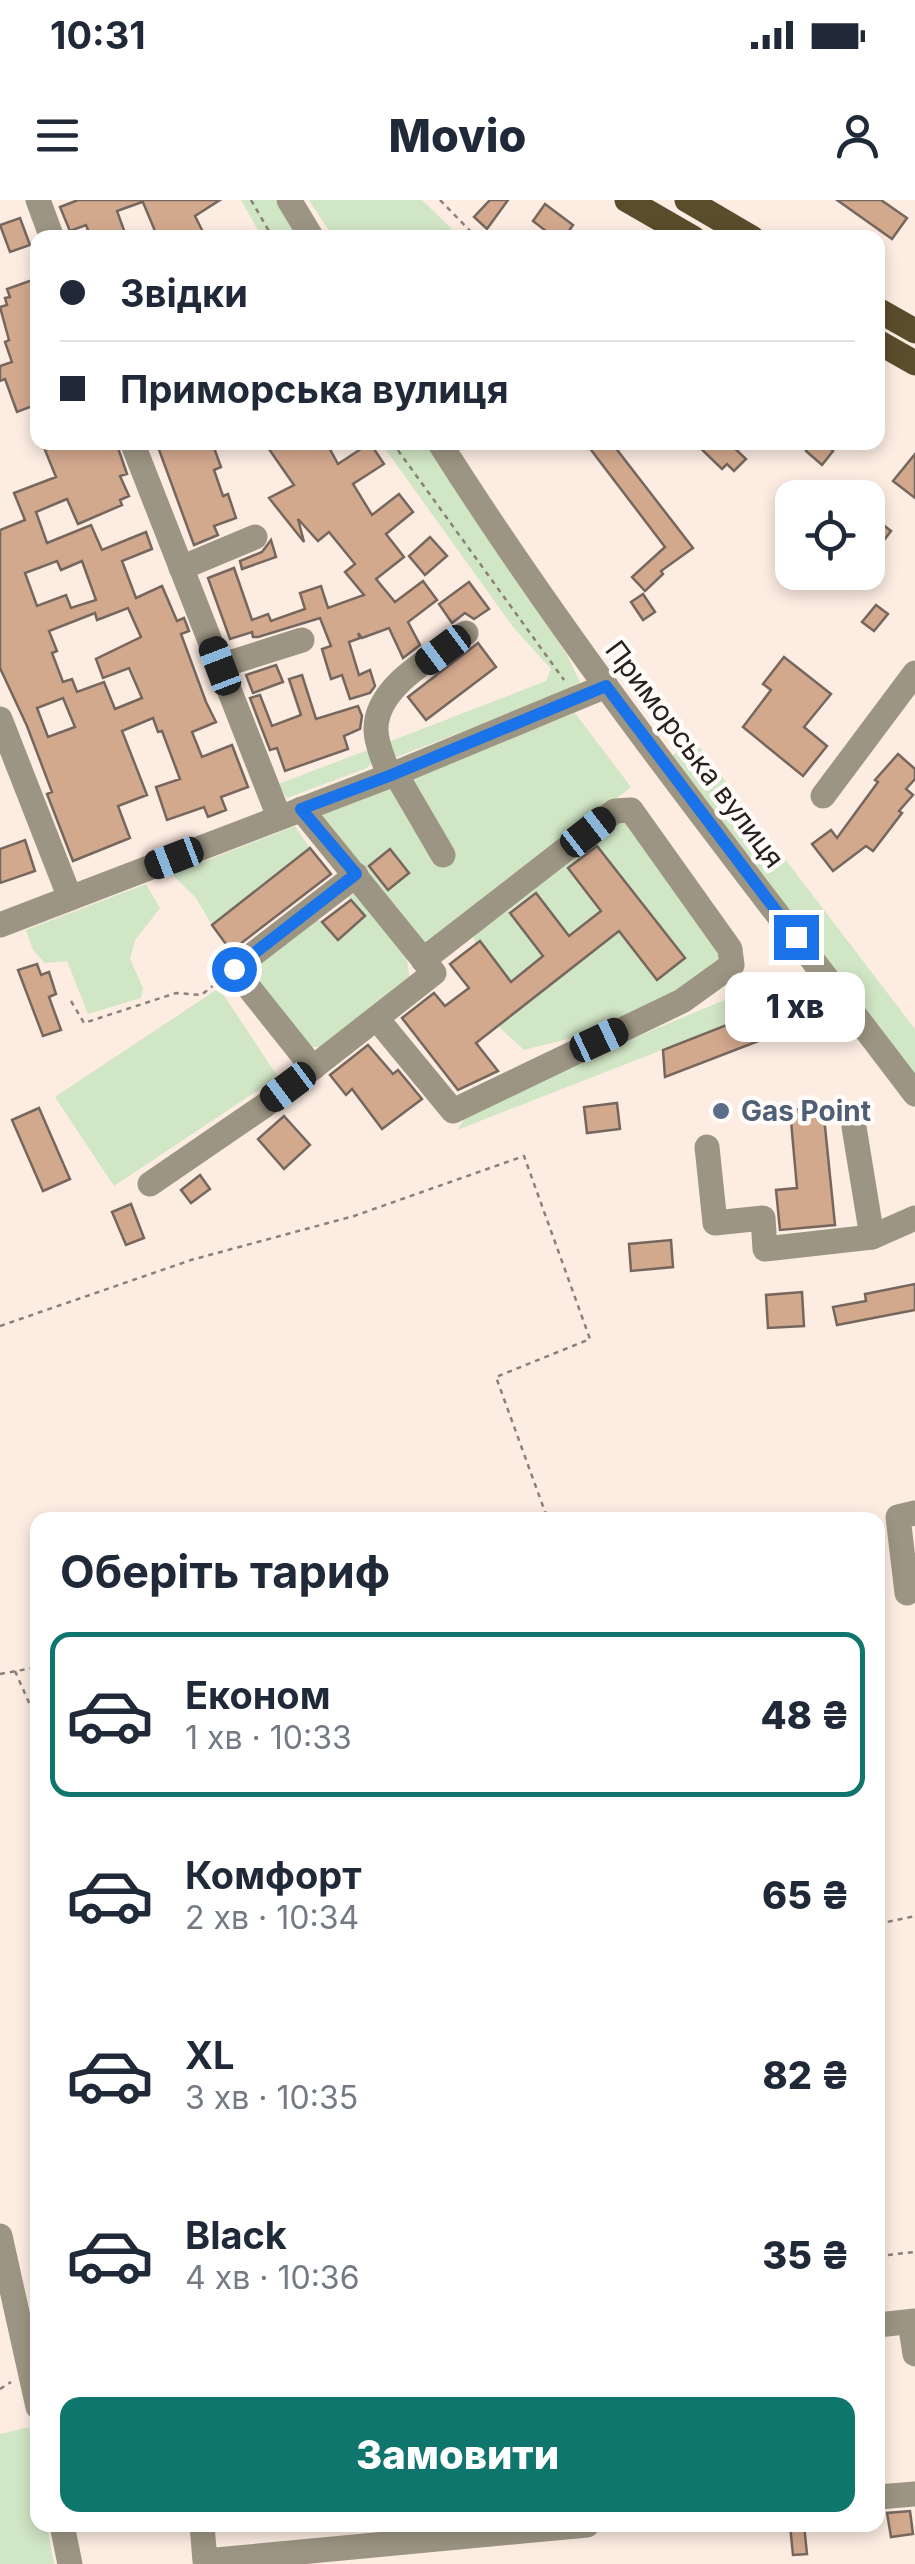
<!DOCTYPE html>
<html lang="uk">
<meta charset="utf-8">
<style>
:root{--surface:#fff;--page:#f6f6f7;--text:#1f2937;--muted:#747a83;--line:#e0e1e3;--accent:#0f766e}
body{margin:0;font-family:Inter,sans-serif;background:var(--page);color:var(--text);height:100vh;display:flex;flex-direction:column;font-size:38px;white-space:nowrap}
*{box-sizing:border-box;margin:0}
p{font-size:32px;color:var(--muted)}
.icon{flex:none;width:55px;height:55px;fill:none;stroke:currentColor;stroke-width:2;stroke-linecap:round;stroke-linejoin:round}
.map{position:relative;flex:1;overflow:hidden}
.sheet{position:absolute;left:30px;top:1312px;width:855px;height:1020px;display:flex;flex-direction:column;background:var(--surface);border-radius:20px;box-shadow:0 5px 15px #0003}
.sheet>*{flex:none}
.guide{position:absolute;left:30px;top:30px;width:855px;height:220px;border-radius:20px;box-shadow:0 5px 15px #0003;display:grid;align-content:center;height:220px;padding:0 30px;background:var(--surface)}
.fabs{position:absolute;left:775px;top:280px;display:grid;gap:20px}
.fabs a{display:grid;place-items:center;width:110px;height:110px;border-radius:20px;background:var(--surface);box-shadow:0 5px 15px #0003;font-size:50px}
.end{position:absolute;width:45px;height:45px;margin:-22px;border:12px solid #1a73e8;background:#fff;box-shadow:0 0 0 5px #fff}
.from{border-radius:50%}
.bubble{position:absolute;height:70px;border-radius:20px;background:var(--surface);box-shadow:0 5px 15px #0003;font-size:32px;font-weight:800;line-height:70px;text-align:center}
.car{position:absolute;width:30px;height:60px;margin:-30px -15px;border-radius:12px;box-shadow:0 0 8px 2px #0007;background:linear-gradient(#222 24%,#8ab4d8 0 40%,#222 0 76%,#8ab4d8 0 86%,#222 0)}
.guide b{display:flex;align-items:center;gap:35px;height:95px;font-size:38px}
.guide b+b{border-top:2px solid var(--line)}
.guide i{width:25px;height:25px;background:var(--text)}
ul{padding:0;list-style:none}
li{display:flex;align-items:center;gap:30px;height:165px;margin:0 20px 15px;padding:0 10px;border:5px solid transparent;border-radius:20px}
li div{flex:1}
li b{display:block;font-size:38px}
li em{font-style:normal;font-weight:800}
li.current{border-color:var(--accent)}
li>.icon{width:90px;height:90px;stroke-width:1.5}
h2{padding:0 30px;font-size:45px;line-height:120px}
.primary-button{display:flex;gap:20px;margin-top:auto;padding:20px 30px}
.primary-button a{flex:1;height:115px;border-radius:20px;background:var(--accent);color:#fff;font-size:40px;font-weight:800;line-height:115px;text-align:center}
.status{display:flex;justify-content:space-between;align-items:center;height:70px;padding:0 50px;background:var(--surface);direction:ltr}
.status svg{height:28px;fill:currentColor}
header{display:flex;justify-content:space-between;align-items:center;height:130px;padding:0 30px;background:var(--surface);font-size:45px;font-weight:800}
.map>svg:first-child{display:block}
.green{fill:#d1e6c5}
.building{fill:#d3a98e;stroke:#75675e;stroke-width:2.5;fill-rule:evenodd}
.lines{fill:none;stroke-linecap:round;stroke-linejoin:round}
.path{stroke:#8a8079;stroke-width:2.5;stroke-dasharray:5 5;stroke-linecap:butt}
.minor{stroke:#9d9583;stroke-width:25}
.major{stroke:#5a4d2c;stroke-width:25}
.route{stroke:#1a73e8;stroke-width:12}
.service-dot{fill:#5c6f8a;stroke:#fffcfa;stroke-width:4}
.labels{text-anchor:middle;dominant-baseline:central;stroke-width:9;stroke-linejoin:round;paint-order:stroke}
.street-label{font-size:28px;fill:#26211d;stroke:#fffcfa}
.service-label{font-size:28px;font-weight:bold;fill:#4e5e75;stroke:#fffcfa;text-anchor:start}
</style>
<div class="status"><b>10:31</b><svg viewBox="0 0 49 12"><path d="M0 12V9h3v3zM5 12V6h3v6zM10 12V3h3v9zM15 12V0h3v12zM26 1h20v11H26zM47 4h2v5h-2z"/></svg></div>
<header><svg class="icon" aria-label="menu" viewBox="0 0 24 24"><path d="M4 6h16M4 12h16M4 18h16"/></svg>Movio<svg class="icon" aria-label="person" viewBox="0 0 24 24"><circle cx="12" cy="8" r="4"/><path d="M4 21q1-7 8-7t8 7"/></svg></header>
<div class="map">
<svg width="915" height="2364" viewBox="0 0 915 2364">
<rect width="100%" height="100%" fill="#fcece2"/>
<g class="green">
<path d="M241 0H275L299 37H262Z"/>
<path d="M309 0H422L459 36 333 37Z"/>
<path d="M381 243H427L567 455 580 482 565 492 394 558 386 543 546 481 551 469 513 427Z"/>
<path d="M575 513 631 587 423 749 325 624 322 613Z"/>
<path d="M694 540 915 829V880L665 561Z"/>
<path d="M373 548 375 560 367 568 287 598 278 584Z"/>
<path d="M626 621 723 760 673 794 587 834 524 850 498 826 619 731 657 780 684 759 596 645 568 667 601 711 569 736 535 692 509 711 543 756 511 782 480 742 475 744 473 732 613 622Z"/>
<path d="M295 626 310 648 212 725 196 698 172 674Z"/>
<path d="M146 684 160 708 135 740 130 759 143 788 141 798 88 814 67 761 45 763 33 750 26 730Z"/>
<path d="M356 692 406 755 410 780 325 847H308L252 780 250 768 310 719 321 721 337 739 365 716 348 697Z"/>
<path d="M777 778 793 799 457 930 470 911 524 884Z"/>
<path d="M219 788 278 877 114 986 55 897Z"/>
<path d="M29 2227 37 2275 38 2325H47L54 2364H0V2234Z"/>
</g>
<g class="building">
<path d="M78 0H142V2L117 11 125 33 114 38H91L86 25 70 31 60 7Z"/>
<path d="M142 0H220L195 16 206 38H176L173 32 158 38Z"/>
<path d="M490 0H508L487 29 474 17Z"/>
<path d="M837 0H881L907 18 892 39Z"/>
<path d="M545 4 573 25 564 38H555L533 21Z"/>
<path d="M20 18 30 45 10 52 0 25Z"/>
<path d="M38 78V204L17 212 5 179 0 181V166L12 162 5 142 9 140 0 107 7 105 5 98 10 97 7 89Z"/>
<path d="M64 242H116L127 274 120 276 129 296 120 300 122 305 78 324 67 299 36 312 47 343 91 325 102 350 146 332 152 349 122 361 136 398 162 386 177 421 184 418 189 431 181 434 206 502 216 522 192 532 202 557 232 545 248 587 221 597 226 610 208 617 204 607 167 620 156 587 180 579 162 531 158 532 153 518 122 531 147 595 118 606 130 638 73 661 47 594 52 592 27 526 0 468V330L25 320 14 293 56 277 45 250ZM57 361 61 370 82 361 96 400 71 408 66 395 37 406 25 373ZM128 408 141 437 96 459 103 478 129 468 142 498 115 509 104 482 77 492 72 479 63 482 52 453 57 451 49 431 95 413 97 420ZM63 498 75 527 48 537 37 508Z"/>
<path d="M170 242H212L221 267 214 270 223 296 228 294 236 318 214 326 218 335 194 345 158 247Z"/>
<path d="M264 242H326L338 264 370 243 384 264 353 284 372 315 399 294 413 312 386 334 404 357 376 379 395 402 423 381 437 400 408 422 420 445 403 458 389 428 362 438 358 433 360 438 349 442 359 475 370 470 375 486 370 493 350 499 342 475 331 479 322 449 331 446 320 418 258 437H253L252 432 230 439 208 378 234 368 252 420 268 414 271 421 305 409 300 393 321 386 328 408 364 395 345 372 355 364 329 332 318 341 298 319 304 342 269 298 294 285Z"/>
<path d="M585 242H611L693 348 661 371 663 374 645 391 632 377 665 347Z"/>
<path d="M694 242H728L746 259 734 271 727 264 722 269Z"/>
<path d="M813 242H824L833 251 822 265 806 251Z"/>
<path d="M915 254V298L893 281Z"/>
<path d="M868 313 891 331 868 361Z"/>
<path d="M430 337 447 356 425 375 409 356Z"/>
<path d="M271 340 276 357 242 369 240 361 262 352Z"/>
<path d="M469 382 489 409 474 419 465 413 452 423 439 404Z"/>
<path d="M643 394 655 412 643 420 631 402Z"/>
<path d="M876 405 888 414 874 431 862 422Z"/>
<path d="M478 443 496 467 426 520 408 497Z"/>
<path d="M784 457 831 494 804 527 827 546 803 576 743 527 771 490 763 484Z"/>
<path d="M276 465 283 482 253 493 246 475Z"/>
<path d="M302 475 316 519 358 506 362 516 360 529 344 536 348 549 285 571 277 548 270 550 250 498 260 495 272 526 301 515 289 479Z"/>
<path d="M898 554 915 569V579L906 589 913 595 899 611 902 613 873 651 866 646 833 671 812 644 831 630 837 638 878 582 875 580Z"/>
<path d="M25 640 35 671 0 683V649Z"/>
<path d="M597 646 685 758 657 780 619 731 476 843 498 871 458 890 402 818 434 793 445 806 469 788 450 764 480 741 511 782 543 756 510 713 536 693 569 736 601 711 568 668Z"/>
<path d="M310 648 331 674 231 751 212 725Z"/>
<path d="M390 649 409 673 388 690 369 666Z"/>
<path d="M351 700 365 716 338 740 322 722Z"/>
<path d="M37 764 41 775 49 772 56 794 49 797 61 830 43 836 18 770Z"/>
<path d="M793 799 813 820 665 877 663 850Z"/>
<path d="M368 845 393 874 398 870 422 899 382 929 352 889 346 895 330 875Z"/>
<path d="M617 903 620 929 587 933 584 907Z"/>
<path d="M823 907 835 1025 780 1030 776 990 797 988 790 910Z"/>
<path d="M39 908 70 979 43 991 12 920Z"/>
<path d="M284 916 310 945 284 969 258 939Z"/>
<path d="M200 975 210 989 191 1003 181 990Z"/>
<path d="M131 1004 144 1038 126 1045 112 1012Z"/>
<path d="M671 1040 673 1067 631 1071 629 1044Z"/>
<path d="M915 1084V1110L837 1125 833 1107 866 1101 865 1094Z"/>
<path d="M802 1092 804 1126 768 1128 766 1095Z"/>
<path d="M910 2311 913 2334 891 2337 887 2313Z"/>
<path d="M790 2325H804L807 2354 793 2355Z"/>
</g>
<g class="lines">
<g class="path">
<path d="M251 0 273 38"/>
<path d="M440 0 477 38"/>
<path d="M392 242 564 480"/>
<path d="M71 801 84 823 176 793 201 795 218 782"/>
<path d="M0 1126 191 1060 354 1016 524 956 590 1139 496 1177 548 1320"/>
<path d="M15 1471 38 1523"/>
<path d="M0 1474 38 1467"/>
<path d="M878 1724 915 1716"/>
<path d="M878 2056 915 2052"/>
<path d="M0 2189 11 2182"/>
</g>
<g class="minor">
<path d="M38 0 52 38"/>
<path d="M289 0 312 38"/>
<path d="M132 242 279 617"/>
<path d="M439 242C583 470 753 680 915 894"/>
<path d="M181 368 255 337"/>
<path d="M220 466 302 440"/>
<path d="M0 519 70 698"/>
<path d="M398 573 401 583 443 655"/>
<path d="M389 576C385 562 376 545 376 530 375 486 434 457 466 433"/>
<path d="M823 596 915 473"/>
<path d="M0 725 389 576 606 486"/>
<path d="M378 820 453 911 682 801 732 765 730 749 631 610 615 611 423 760"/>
<path d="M313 868 234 769 356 675"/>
<path d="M854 927 872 1037 915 1018"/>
<path d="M707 947 715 1023 763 1018 765 1049 872 1037"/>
<path d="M150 984 264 906 434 773 301 609"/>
<path d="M907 1393 898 1317 915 1313"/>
<path d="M0 2036 38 2207"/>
<path d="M910 2122 915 2154"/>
<path d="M878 2125 915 2121"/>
<path d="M878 2297 915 2294"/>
<path d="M62 2325 70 2364"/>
<path d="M202 2325 205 2361 587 2325"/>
</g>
<g class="major">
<path d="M627 0 693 38"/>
<path d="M687 0 752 38"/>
<path d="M878 110 915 131"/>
<path d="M878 142 915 163"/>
</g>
</g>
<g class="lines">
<path class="route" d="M234 769 356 674 301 609 389 576 606 486 796 737"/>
</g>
<circle class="service-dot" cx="721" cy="911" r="10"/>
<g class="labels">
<g class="street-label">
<text transform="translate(695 554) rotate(53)">Приморська вулиця</text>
</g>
<g class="service-label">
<text x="741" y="911">Gas Point</text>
</g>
</g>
</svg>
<div class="fabs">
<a><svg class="icon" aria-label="locate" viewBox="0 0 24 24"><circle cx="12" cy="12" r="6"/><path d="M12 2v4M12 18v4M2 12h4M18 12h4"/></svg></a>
</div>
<i class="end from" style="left:234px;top:769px"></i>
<i class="end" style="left:796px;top:737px"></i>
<div class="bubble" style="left:725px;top:772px;width:140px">1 хв</div>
<i class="car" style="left:443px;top:450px;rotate:233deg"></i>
<i class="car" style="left:220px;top:466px;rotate:339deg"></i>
<i class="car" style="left:588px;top:632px;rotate:52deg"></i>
<i class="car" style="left:174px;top:658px;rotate:249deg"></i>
<i class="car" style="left:599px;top:840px;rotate:65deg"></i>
<i class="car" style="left:288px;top:887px;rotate:233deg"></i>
<div class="guide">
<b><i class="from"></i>Звідки</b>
<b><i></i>Приморська вулиця</b>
</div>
<section class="sheet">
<h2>Оберіть тариф</h2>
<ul>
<li class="current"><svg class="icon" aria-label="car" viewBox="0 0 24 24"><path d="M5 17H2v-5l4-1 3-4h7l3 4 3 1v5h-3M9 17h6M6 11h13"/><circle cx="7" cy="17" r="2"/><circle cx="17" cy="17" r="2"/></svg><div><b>Економ</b><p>1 хв · 10:33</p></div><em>48 ₴</em></li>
<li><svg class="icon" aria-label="car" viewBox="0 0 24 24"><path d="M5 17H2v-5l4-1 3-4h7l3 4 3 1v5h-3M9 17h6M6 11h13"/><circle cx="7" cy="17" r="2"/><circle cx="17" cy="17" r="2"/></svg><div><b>Комфорт</b><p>2 хв · 10:34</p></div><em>65 ₴</em></li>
<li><svg class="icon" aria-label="car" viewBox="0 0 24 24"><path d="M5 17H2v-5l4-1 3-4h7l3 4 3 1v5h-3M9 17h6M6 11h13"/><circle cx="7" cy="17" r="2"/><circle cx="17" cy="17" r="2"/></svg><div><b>XL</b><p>3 хв · 10:35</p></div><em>82 ₴</em></li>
<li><svg class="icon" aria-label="car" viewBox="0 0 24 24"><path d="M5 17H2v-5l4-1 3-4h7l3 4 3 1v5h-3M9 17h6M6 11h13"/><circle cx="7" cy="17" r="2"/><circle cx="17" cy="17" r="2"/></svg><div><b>Black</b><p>4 хв · 10:36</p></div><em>35 ₴</em></li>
</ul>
<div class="primary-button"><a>Замовити</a></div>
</section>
</div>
